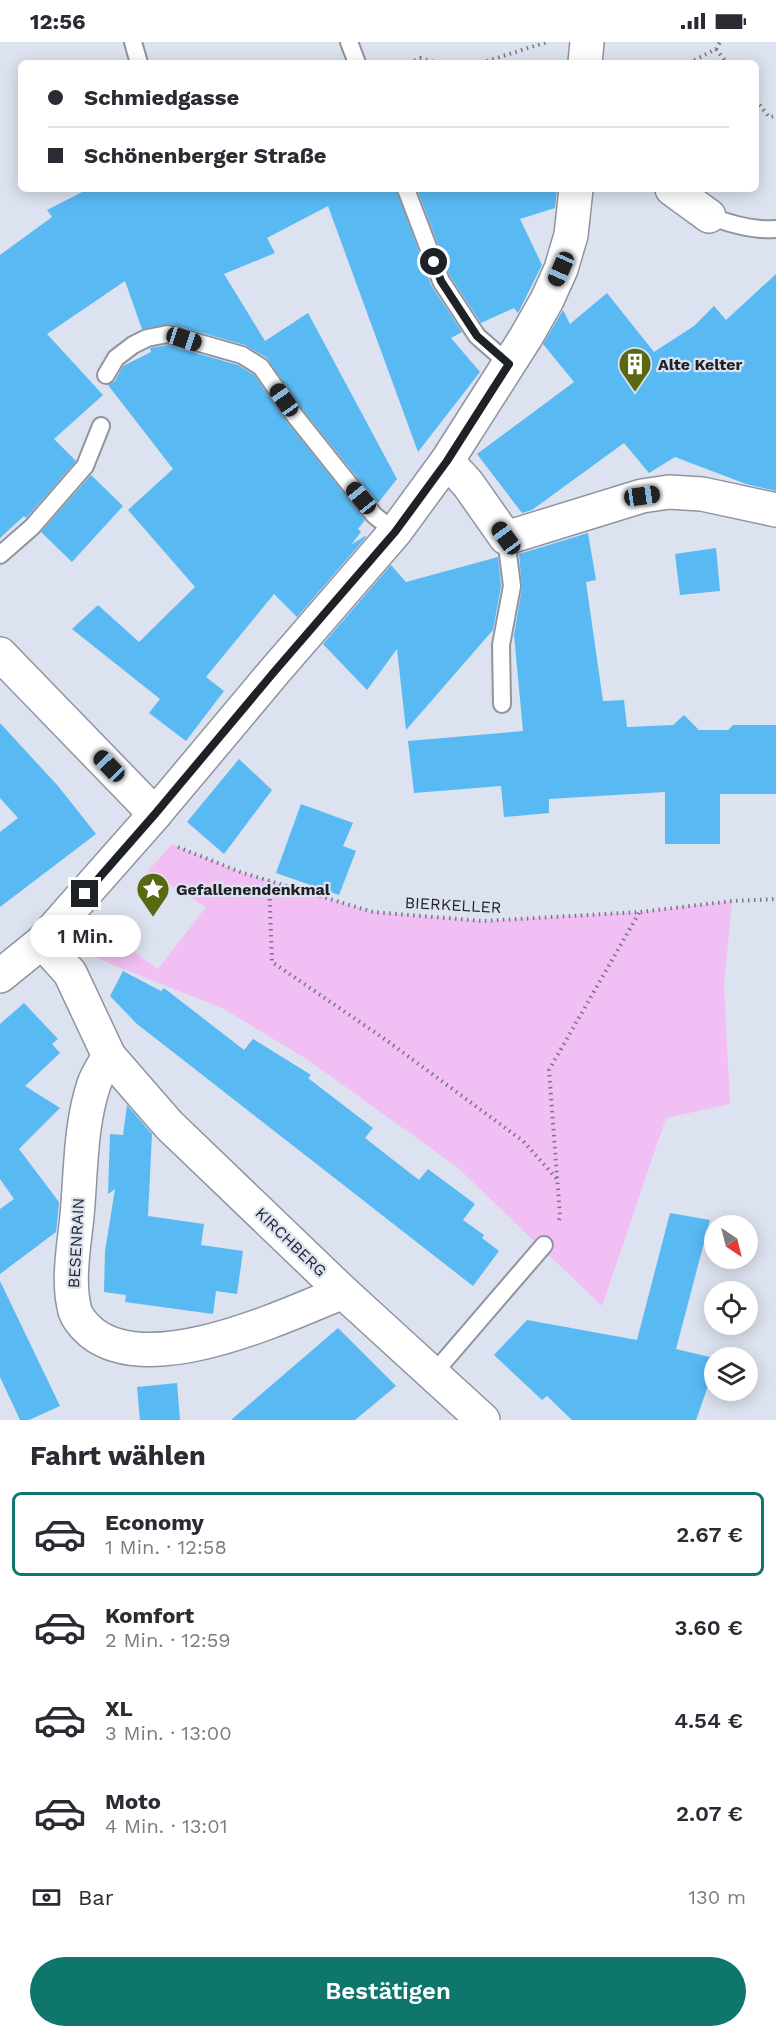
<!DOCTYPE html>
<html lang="de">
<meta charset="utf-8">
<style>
:root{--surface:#fff;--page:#f7f7f7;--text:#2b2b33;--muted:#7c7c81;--line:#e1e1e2;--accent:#0f766e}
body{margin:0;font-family:"Work Sans",sans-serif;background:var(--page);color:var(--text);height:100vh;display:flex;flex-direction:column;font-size:22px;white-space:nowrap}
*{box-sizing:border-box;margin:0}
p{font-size:20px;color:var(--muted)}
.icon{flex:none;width:33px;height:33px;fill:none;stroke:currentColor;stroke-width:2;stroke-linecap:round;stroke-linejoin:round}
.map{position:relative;height:1378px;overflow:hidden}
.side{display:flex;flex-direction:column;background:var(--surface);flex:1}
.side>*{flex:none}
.top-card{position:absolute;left:18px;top:18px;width:741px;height:132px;border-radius:9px;box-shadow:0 3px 15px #0003;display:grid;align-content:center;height:132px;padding:0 30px;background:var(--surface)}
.needle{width:39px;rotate:145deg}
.fabs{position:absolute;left:704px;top:1173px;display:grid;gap:12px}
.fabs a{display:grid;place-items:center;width:54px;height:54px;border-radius:50%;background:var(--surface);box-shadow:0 3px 15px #0003;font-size:30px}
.end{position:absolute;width:27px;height:27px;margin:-14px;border:8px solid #1e2125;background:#fff;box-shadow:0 0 0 3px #fff}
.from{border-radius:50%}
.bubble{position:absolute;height:42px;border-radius:21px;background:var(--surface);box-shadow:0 3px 15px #0003;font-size:20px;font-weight:600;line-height:42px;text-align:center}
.car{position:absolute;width:18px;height:36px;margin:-18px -9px;border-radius:8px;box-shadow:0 0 4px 2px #0007;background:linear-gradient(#222 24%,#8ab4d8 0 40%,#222 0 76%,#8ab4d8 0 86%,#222 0)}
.top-card b{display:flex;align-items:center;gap:21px;height:57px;font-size:22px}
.top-card b+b{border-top:2px solid var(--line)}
.top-card i{width:15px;height:15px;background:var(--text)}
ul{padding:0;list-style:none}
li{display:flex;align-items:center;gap:18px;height:84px;margin:0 12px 9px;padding:0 18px;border:3px solid transparent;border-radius:9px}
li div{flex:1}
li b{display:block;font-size:22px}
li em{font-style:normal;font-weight:600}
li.active{border-color:var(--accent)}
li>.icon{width:54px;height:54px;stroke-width:1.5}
h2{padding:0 30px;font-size:27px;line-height:72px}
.pay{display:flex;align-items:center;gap:15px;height:66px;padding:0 30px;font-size:22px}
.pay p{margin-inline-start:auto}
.button{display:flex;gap:12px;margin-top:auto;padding:12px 30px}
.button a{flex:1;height:69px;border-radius:36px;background:var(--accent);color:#fff;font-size:24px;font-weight:600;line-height:69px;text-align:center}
.status{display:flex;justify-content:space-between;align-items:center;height:42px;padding:0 30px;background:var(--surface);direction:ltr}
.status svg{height:16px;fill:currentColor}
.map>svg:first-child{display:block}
.green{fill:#f1bff4}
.building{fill:#59b9f2}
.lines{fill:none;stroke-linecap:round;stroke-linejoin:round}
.lane-casing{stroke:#8e94a0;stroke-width:20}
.street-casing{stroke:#8e94a0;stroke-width:36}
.path{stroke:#747880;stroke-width:4;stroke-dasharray:1.5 4.5;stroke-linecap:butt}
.lane{stroke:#fff;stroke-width:16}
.street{stroke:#fff;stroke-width:33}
.route{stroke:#1e2125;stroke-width:8}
.labels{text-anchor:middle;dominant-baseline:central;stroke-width:4.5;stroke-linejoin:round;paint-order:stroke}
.poi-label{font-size:16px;font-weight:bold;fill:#1e2125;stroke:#dce2ef;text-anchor:start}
.street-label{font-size:16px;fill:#1e2125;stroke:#dce2ef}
</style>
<div class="status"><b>12:56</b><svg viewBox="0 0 49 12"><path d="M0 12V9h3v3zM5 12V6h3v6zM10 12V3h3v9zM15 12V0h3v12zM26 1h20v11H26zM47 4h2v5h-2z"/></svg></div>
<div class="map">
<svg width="776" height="1378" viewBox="0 0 776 1378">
<rect width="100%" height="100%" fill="#dce2ef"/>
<path class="green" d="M172 802 240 830 373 870 483 879 640 870 732 859 724 943 730 1062 666 1076 602 1264 457 1125 308 1018 224 967 96 916 103 887 158 927 206 865 148 829Z"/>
<g class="building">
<path d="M88 147H396L431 243 462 290 451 296 480 330 418 410 328 164 267 196 275 211 224 232 265 299 308 271 397 437 378 461 303 368 267 316 245 303 171 282 142 287 125 239 47 292 103 353 54 397 76 419 26 476 24 474 0 496V213L52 175 47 168Z"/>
<path d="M417 147H557L555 166 520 177 542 223 518 271 514 266 481 281 450 234Z"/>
<path d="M776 232V449L746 442 675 415 649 431 624 401 532 468 522 471 477 412 574 340 543 302 563 268 570 282 607 251 654 310 694 284 714 264 726 278Z"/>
<path d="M168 303 238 323 254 333 287 380 365 478 358 487 361 490 351 503 365 494 366 495 297 575 274 552 206 635 224 649 186 699 149 671 160 657 72 587 98 563 139 600 195 545 128 468 173 427 108 343 115 339 123 324 151 310 150 306Z"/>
<path d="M91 433 123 464 72 520 41 490Z"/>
<path d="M588 491 596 538 586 540 603 659 624 658 627 685 673 683 684 673 699 688H728L733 683H776V752H720V802H665V750L549 757V771L504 775 501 744 414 751 408 699 523 689 514 593 522 546 519 512Z"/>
<path d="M716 506 720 549 680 553 675 512Z"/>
<path d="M498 515 501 544 493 588 406 688 397 607 367 648 323 602 391 523 406 540Z"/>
<path d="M0 681 58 744 96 792 0 865V790L18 776 0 756Z"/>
<path d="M239 717 272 748 224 812 187 780Z"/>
<path d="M301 762 353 781 343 804 356 809 339 853 276 831Z"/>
<path d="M123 929 161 949 164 946 244 1008 253 997 311 1033 308 1036 373 1086 365 1096 419 1138 428 1127 475 1162 463 1178 484 1193 482 1196 499 1209 473 1244 137 982 110 954Z"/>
<path d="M24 961 58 997 52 1002 60 1011 25 1044 60 1066 19 1107 59 1160 58 1172 56 1190 0 1232V1167L14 1157 0 1137V982Z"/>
<path d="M127 1063 152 1092 148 1174 204 1182 201 1203 243 1209 237 1252 216 1249 213 1272 125 1260 126 1253 104 1250 105 1209 115 1147 108 1152 110 1092 123 1093Z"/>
<path d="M670 1171 710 1178 676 1307 714 1316V1327L696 1378H572L547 1354 542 1358 494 1313 527 1278 637 1298Z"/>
<path d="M0 1239 60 1364 29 1378H20L0 1335Z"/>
<path d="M338 1286 396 1344 355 1378H231Z"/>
<path d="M177 1341 180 1378H140L137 1345Z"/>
</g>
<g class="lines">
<g class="lane-casing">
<g id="lane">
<path d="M133 0 139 21"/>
<path d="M349 0 357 21"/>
<path d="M406 147 441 239 477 294 509 322"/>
<path d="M709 174C730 182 754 189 776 187"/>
<path d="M106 333 116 316 133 303 147 296 168 292 242 313 261 325 295 374 374 473 395 490"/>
<path d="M0 513 32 485 85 424 101 384"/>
<path d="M502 662 501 603 512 544 506 496"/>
<path d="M433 1332 544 1203"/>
</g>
</g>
<g class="street-casing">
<g id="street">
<path d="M585 21 587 0"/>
<path d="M672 147 709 174"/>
<path d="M447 419 468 442 506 496 642 454 669 450 702 452 776 468"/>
<path d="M0 612 155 772"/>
<path d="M42 900 70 931 109 1014 169 1083 343 1250 483 1378"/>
<path d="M0 934 42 900 155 772 274 630 395 490 447 419 526 295 547 258 561 227 571 193 576 147"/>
<path d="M109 1014C104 1023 97 1033 94 1042 80 1083 81 1131 77 1174 74 1204 67 1239 75 1269 78 1278 85 1285 92 1291 151 1337 282 1275 343 1250"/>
</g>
</g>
<g class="path">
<path d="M716 7 727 21"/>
<path d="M409 21 420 16 438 21"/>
<path d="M481 21 547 0"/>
<path d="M689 21 716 7 720 0"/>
<path d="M756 58 769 75 776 74"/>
<path d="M178 805 240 830 373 870 483 879 640 870 732 859 776 857"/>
<path d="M269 839 272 920 386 998 523 1099 558 1138"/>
<path d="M559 1178 560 1174 549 1028 639 871"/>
</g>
<use href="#lane" class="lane"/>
<use href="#street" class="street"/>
</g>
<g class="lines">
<path class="route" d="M85 852 155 772 274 630 395 490 447 419 509 322 477 294 441 239 434 220"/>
</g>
<defs>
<g id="building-pin" transform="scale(1.725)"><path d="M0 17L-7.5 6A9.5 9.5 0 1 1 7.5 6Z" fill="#596912" stroke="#dce2ef"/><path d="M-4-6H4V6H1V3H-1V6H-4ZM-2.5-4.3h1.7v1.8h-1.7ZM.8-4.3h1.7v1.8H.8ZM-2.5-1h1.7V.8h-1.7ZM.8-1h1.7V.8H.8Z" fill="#fff"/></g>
<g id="sight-pin" transform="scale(1.725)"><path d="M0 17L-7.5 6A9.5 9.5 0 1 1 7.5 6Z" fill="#596912" stroke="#dce2ef"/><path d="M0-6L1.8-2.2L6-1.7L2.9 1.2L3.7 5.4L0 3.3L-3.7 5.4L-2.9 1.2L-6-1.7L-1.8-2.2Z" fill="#fff"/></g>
</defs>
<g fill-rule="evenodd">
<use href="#building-pin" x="635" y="322"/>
<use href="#sight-pin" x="153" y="847"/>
</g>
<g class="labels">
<g class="poi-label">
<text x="658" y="322">Alte Kelter</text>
<text x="176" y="847">Gefallenendenkmal</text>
</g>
<g class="street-label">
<text transform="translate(453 863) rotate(3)">BIERKELLER</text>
<text transform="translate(291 1200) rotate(44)">KIRCHBERG</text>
<text transform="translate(76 1201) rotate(-87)">BESENRAIN</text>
</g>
</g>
</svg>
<div class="fabs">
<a><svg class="needle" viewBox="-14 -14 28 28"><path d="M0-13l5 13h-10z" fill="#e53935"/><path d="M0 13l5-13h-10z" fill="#7c7c81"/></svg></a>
<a><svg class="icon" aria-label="locate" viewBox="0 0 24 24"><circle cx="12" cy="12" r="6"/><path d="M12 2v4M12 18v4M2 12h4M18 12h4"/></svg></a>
<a><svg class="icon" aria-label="layers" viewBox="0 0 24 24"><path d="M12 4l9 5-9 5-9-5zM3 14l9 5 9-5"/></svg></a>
</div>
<i class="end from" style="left:434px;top:220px"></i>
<i class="end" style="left:85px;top:852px"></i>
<div class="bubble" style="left:30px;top:873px;width:111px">1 Min.</div>
<i class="car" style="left:561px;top:227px;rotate:204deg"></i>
<i class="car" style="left:184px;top:297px;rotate:108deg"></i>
<i class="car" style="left:284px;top:358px;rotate:325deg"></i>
<i class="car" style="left:642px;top:454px;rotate:82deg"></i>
<i class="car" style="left:361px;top:456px;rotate:321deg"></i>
<i class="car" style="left:506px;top:496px;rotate:324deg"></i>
<i class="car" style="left:109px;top:724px;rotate:316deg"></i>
<div class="top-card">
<b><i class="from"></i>Schmiedgasse</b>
<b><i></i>Schönenberger Straße</b>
</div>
</div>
<section class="side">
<h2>Fahrt wählen</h2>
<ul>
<li class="active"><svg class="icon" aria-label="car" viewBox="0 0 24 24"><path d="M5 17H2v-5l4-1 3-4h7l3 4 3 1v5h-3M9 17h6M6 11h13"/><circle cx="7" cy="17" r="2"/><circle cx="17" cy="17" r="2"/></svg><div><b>Economy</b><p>1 Min. · 12:58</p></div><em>2.67 €</em></li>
<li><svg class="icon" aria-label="car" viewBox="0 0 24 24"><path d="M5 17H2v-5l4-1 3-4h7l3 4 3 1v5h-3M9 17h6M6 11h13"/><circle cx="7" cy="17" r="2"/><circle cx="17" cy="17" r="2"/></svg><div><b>Komfort</b><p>2 Min. · 12:59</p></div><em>3.60 €</em></li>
<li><svg class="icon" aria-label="car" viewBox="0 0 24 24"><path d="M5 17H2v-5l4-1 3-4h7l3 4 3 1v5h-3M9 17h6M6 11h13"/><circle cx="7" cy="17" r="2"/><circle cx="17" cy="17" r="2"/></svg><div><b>XL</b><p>3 Min. · 13:00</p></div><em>4.54 €</em></li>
<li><svg class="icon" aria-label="car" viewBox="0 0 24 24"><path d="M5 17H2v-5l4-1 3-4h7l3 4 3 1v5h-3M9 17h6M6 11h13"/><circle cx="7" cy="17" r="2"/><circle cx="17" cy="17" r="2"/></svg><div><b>Moto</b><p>4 Min. · 13:01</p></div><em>2.07 €</em></li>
</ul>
<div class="pay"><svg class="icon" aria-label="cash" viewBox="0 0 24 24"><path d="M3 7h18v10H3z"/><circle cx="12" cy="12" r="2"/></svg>Bar<p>130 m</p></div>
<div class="button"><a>Bestätigen</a></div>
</section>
